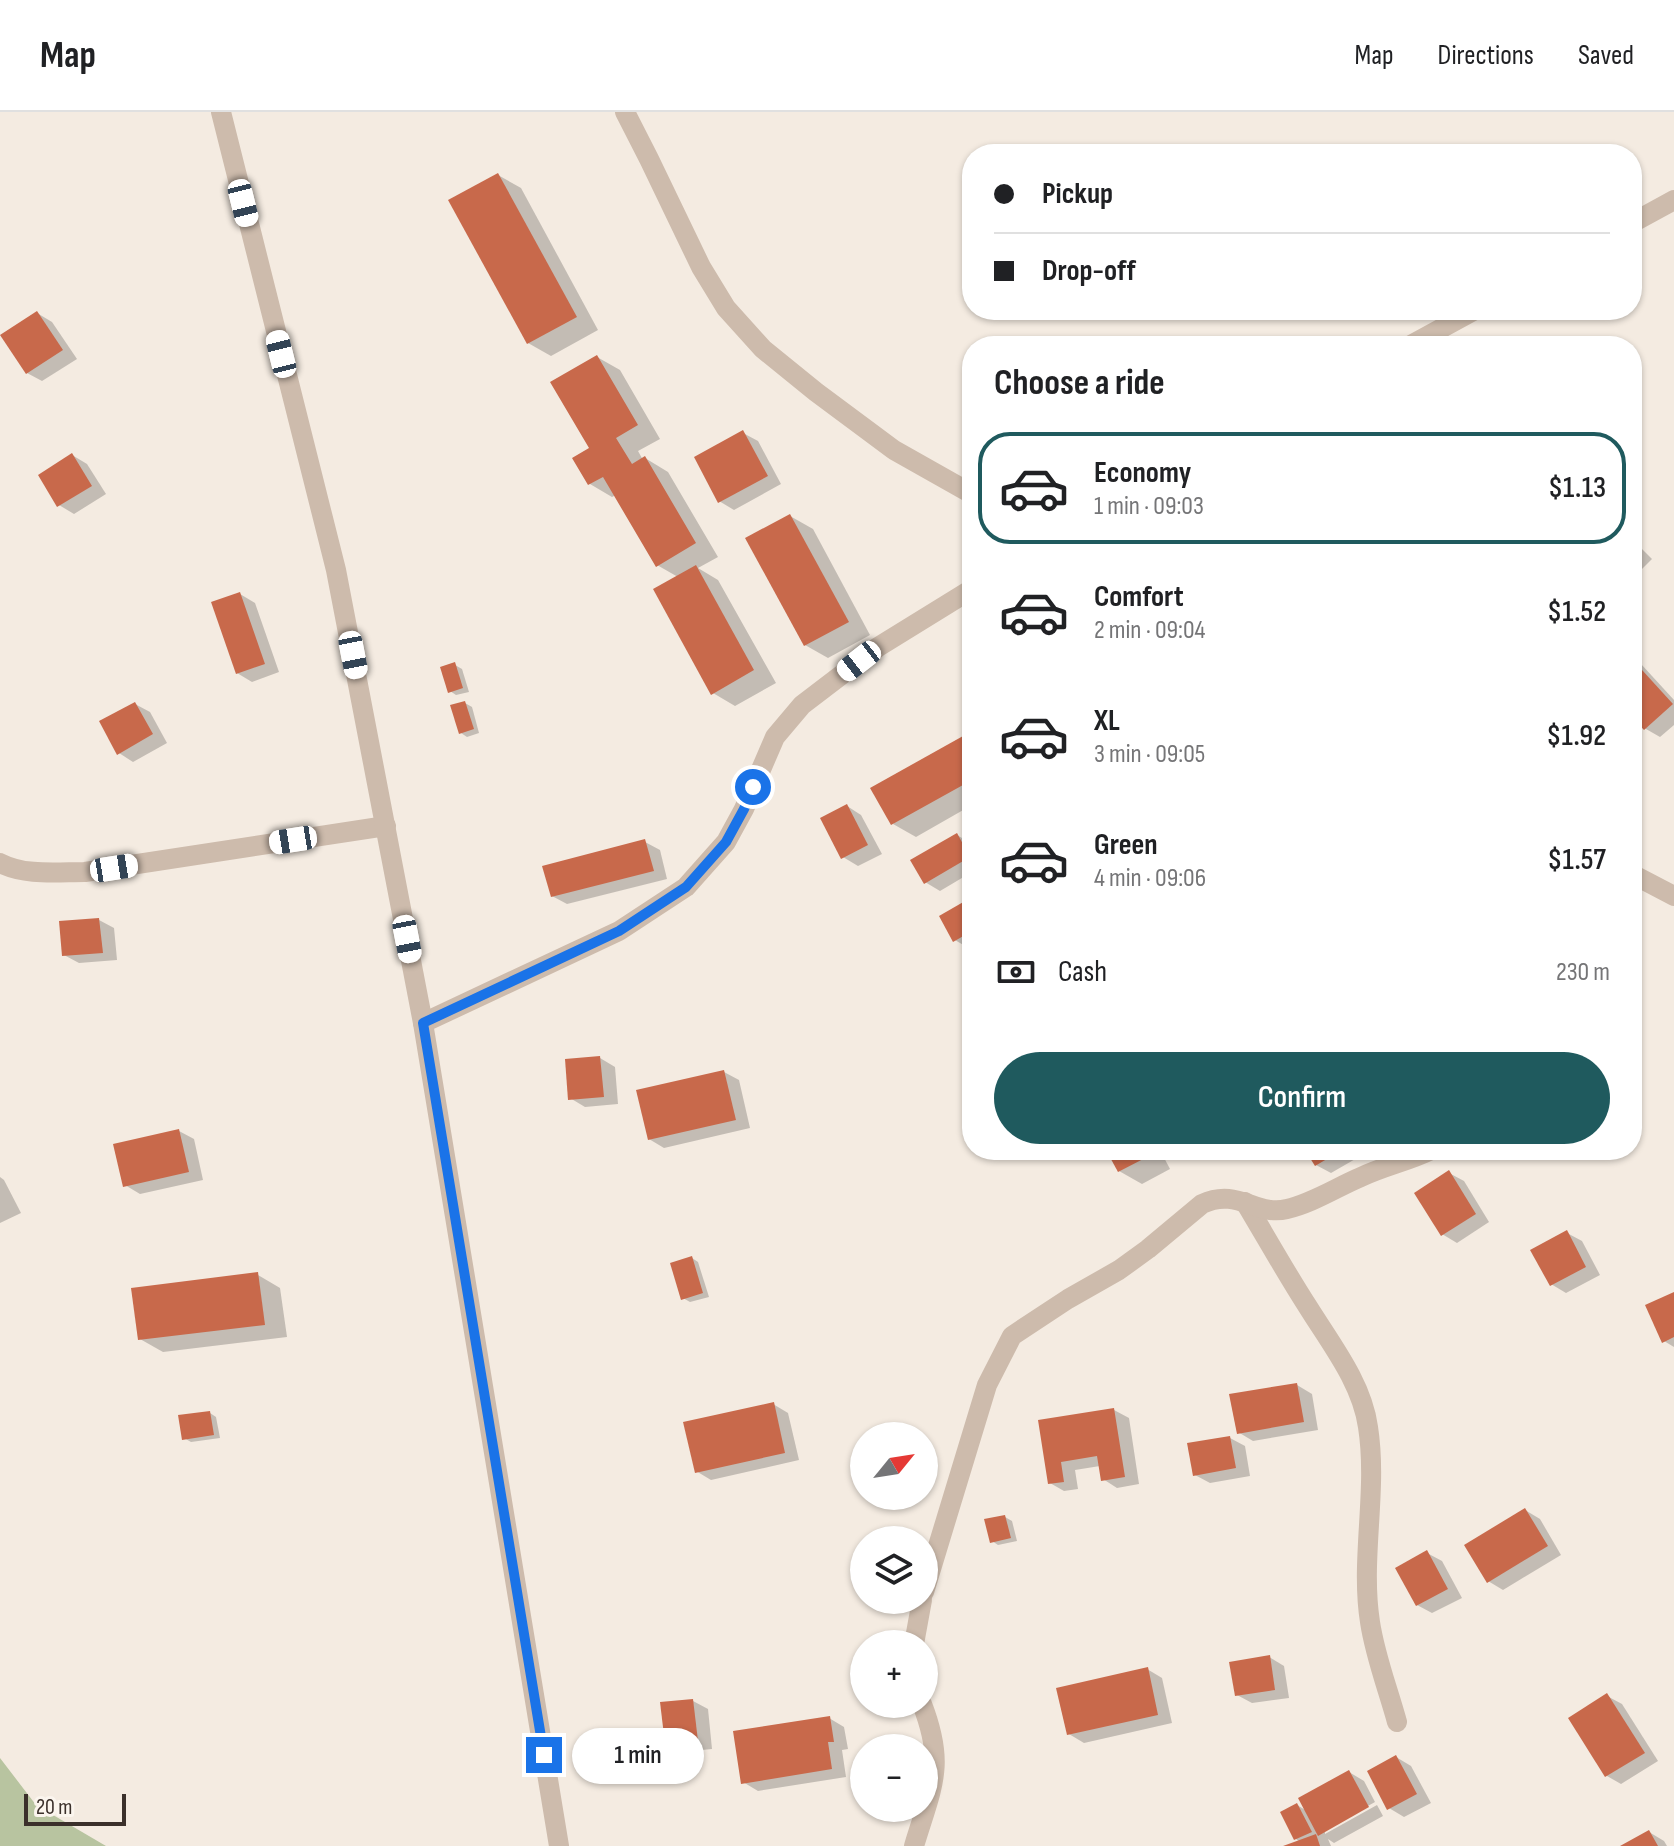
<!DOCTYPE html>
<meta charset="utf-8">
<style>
:root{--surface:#fff;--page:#f2f2f2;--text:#202124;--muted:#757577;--line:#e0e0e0;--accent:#1f5a5e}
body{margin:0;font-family:"Sofia Sans Condensed",sans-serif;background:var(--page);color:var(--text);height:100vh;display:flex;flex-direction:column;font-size:30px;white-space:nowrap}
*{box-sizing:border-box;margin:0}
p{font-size:26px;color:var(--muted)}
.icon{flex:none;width:44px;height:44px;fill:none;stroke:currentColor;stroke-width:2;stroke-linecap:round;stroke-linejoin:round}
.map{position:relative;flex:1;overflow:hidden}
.drawer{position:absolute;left:962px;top:224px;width:680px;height:824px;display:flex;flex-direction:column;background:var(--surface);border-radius:32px;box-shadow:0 2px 6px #0004}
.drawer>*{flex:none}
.banner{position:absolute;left:962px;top:32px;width:680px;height:176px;border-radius:32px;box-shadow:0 2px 6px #0004;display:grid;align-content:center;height:176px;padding:0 32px;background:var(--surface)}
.needle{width:52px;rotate:60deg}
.tools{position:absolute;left:850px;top:1310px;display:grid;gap:16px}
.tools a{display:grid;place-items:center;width:88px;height:88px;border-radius:50%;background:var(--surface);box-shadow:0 2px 6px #0004;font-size:40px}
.scale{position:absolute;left:24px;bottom:20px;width:102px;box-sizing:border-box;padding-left:8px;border:4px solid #3b302b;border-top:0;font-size:22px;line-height:28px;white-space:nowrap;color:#3b302b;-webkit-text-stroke:6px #fbf5ee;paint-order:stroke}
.end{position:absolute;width:36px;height:36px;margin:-18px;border:10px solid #1a73e8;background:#fff;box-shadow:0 0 0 4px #fff}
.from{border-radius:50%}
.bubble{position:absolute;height:56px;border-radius:28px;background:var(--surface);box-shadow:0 2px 6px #0004;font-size:26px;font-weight:600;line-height:56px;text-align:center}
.car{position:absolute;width:24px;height:48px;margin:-24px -12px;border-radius:10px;box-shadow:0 0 6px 2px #0007;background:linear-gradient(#fff 24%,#345 0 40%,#fff 0 76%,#345 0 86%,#fff 0)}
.banner b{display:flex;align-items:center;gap:28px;height:76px;font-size:30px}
.banner b+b{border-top:2px solid var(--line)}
.banner i{width:20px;height:20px;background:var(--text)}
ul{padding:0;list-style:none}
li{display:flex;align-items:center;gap:24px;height:112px;margin:0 16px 12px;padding:0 16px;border:4px solid transparent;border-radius:32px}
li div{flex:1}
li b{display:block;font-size:30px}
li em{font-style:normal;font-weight:600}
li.on{border-color:var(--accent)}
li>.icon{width:72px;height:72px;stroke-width:1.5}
h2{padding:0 32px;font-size:36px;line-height:96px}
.pay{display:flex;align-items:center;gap:20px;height:88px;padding:0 32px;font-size:30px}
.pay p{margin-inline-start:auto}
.button{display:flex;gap:16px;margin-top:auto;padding:16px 32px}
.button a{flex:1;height:92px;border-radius:48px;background:var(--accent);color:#fff;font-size:32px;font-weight:600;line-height:92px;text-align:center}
header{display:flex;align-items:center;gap:48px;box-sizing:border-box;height:112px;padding:0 40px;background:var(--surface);border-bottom:2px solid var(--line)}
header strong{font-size:38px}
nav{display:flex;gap:44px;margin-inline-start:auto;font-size:28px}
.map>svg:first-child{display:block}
.green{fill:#b8c4a0}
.shadow{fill:#0003}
.building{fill:#c8694b}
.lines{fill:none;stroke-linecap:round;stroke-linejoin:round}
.minor{stroke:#cdbbac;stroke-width:20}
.tertiary{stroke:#cdbbac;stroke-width:20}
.route{stroke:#1a73e8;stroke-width:10}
</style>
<header>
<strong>Map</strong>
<nav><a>Map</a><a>Directions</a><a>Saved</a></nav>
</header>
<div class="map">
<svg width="1674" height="1734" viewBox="0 0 1674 1734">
<rect width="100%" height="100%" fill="#f4ebe1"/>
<path class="green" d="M0 1646 36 1693 106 1734H0Z"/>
<g class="shadow">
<path d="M498 63 521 76 598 218 551 244 528 231Z"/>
<path d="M37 201 52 210 77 247 42 269 27 261Z"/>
<path d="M597 245 620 258 660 327 638 339 643 348 645 346 668 360 718 445 698 456 718 468 776 571 735 594 713 581 678 465 657 453 616 383 612 385 590 372Z"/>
<path d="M743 321 758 329 781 372 734 398 719 389Z"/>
<path d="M72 343 87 352 106 382 74 402 59 393Z"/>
<path d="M790 404 813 417 870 523 828 546 805 533Z"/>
<path d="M1632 427 1652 447 1632 467Z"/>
<path d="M240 482 255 491 279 560 252 570 237 561Z"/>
<path d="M1632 547 1641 552 1674 588V613L1660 625 1646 617 1632 602Z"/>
<path d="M455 553 462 557 469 580 456 583 450 579Z"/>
<path d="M465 591 472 595 479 621 467 625 461 621Z"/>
<path d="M135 592 150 600 167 631 133 650 119 641Z"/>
<path d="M972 621V693L916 725 893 712Z"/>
<path d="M847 694 861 703 882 742 858 754 843 745Z"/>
<path d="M957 723 972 732V760L940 779 925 770Z"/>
<path d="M645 730 660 738 667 767 567 792 552 784Z"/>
<path d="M972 788V836L970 837 955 828Z"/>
<path d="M99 808 114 816 117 848 79 851 64 843Z"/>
<path d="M972 848V860L967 851Z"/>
<path d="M600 946 615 955 618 992 585 995 570 986Z"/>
<path d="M724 960 739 968 750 1016 664 1036 649 1027Z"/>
<path d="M179 1019 194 1027 203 1068 140 1082 125 1073Z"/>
<path d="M1108 1038H1160L1170 1057 1142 1072 1119 1059Z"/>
<path d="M1308 1038H1361L1364 1042 1331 1061 1316 1053Z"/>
<path d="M1449 1061 1464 1069 1489 1110 1457 1131 1442 1122Z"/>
<path d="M0 1065 4 1068 21 1101 0 1111Z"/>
<path d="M1567 1121 1582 1129 1600 1163 1566 1181 1551 1172Z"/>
<path d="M692 1146 698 1150 709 1185 690 1190 683 1186Z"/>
<path d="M258 1163 280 1176 287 1225 163 1240 140 1227Z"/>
<path d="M1674 1183V1235L1664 1229Z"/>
<path d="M1297 1273 1312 1282 1318 1318 1253 1329 1238 1320Z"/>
<path d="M773 1292 788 1301 799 1348 711 1368 696 1359Z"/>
<path d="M1114 1298 1129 1306 1139 1372 1117 1376 1103 1367 1100 1354 1075 1358 1078 1377 1064 1379 1050 1371 1040 1309Z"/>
<path d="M210 1301 216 1305 220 1326 191 1330 184 1326Z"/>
<path d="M1230 1326 1245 1334 1250 1364 1210 1371 1195 1363Z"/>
<path d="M1525 1398 1540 1407 1561 1443 1503 1478 1488 1469Z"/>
<path d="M1005 1405 1012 1409 1017 1429 998 1433 992 1429Z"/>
<path d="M1427 1441 1442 1449 1462 1486 1432 1501 1417 1493Z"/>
<path d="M1269 1545 1284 1554 1289 1586 1252 1591 1237 1583Z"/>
<path d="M1147 1557 1162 1566 1172 1611 1084 1631 1069 1622Z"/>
<path d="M1607 1584 1622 1592 1658 1649 1621 1672 1607 1664Z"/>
<path d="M693 1589 708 1597 712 1637 681 1640 666 1631Z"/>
<path d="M829 1606 844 1615 848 1637 842 1638 846 1665 758 1679 743 1670Z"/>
<path d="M1396 1645 1411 1654 1431 1691 1404 1705 1389 1696Z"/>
<path d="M1349 1660 1364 1669 1375 1690 1325 1718V1722L1377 1693 1383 1704 1334 1731 1328 1727 1331 1734H1288L1300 1730 1296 1727 1297 1693 1307 1699Z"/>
<path d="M1649 1720 1664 1729 1667 1734H1624Z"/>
</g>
<g class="building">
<path d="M498 61 577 205 527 232 448 88Z"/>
<path d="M37 199 63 238 26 262 0 223Z"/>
<path d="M597 243 638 313 616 326 632 352 645 344 696 431 656 455 603 365 588 373 572 346 589 336 550 270Z"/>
<path d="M743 318 768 364 718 391 694 345Z"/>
<path d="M72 341 92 374 57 395 38 363Z"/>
<path d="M790 402 849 510 804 534 745 426Z"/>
<path d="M696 453 754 558 711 583 653 477Z"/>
<path d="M240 480 265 552 236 562 211 490Z"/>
<path d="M1632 547 1673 592 1644 618 1632 605Z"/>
<path d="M455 550 463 576 448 581 440 555Z"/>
<path d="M465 589 474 617 459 622 450 593Z"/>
<path d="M135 590 153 622 117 643 99 609Z"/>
<path d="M972 619V668L891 713 870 676Z"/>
<path d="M847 692 868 733 841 747 820 706Z"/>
<path d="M957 721 970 745 924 772 910 748Z"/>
<path d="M645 727 654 759 551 785 542 754Z"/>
<path d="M972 785V819L953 830 939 804Z"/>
<path d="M99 806 103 841 62 844 59 809Z"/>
<path d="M600 944 604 985 568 988 565 947Z"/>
<path d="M724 958 736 1008 648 1028 636 978Z"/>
<path d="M179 1017 189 1060 123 1075 113 1032Z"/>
<path d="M1106 1038H1145L1149 1044 1118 1060Z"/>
<path d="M1305 1038H1342L1315 1054Z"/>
<path d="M1449 1058 1476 1102 1441 1124 1414 1081Z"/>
<path d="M1567 1118 1586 1155 1550 1174 1530 1138Z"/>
<path d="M692 1144 703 1181 681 1188 670 1151Z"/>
<path d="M258 1160 265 1213 138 1228 131 1176Z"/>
<path d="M1674 1180V1225L1662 1231 1645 1193Z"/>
<path d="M1297 1271 1304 1310 1237 1322 1229 1282Z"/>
<path d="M774 1290 785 1341 695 1361 683 1310Z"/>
<path d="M1114 1296 1125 1365 1101 1369 1097 1344 1061 1350 1064 1370 1048 1372 1038 1308Z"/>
<path d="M210 1299 214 1323 182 1328 178 1303Z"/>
<path d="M1230 1324 1236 1356 1193 1364 1187 1331Z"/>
<path d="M1525 1396 1548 1434 1487 1471 1464 1433Z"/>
<path d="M1005 1403 1011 1426 990 1431 984 1407Z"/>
<path d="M1427 1438 1448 1477 1416 1494 1395 1456Z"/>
<path d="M1270 1543 1275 1578 1235 1584 1229 1550Z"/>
<path d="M1148 1555 1158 1603 1067 1623 1056 1576Z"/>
<path d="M1607 1581 1645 1641 1605 1665 1568 1606Z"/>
<path d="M693 1587 698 1629 665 1632 660 1590Z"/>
<path d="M830 1604 834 1630H828L832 1657 741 1672 733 1619Z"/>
<path d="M1396 1643 1417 1682 1387 1698 1367 1659Z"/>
<path d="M1349 1658 1369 1695 1318 1724 1298 1686Z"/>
<path d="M1297 1691 1312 1720 1294 1728 1280 1700Z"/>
<path d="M1649 1718 1658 1734H1620Z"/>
<path d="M1316 1722 1320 1734H1283Z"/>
</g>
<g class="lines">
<g class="minor">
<path d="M625 0 649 47 701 155 726 196 763 237 816 280 894 338 972 382"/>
<path d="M1632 111 1674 88"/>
<path d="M1409 234 1475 198"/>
<path d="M0 751C25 764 57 760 85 760L386 714"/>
<path d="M1632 762 1674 784"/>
<path d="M423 911 619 819 686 775 726 730 744 697 775 625 802 593 878 535 972 477"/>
<path d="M1245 1090C1266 1125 1286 1161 1308 1195 1331 1232 1362 1271 1368 1315 1378 1379 1360 1447 1370 1510 1375 1544 1388 1577 1397 1610"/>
<path d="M924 1480 987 1273 1012 1224 1068 1187 1119 1158 1148 1137 1202 1092C1238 1075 1256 1105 1287 1097 1313 1091 1337 1075 1361 1065 1384 1054 1409 1049 1431 1038"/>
<path d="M914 1532 922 1488"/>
<path d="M914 1734C932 1674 946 1654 922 1592"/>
</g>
<path class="tertiary" d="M221 0 336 458 423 911 559 1734"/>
</g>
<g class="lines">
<path class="route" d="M544 1643 423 911 619 819 686 775 726 730 744 697 753 675"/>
</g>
</svg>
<div class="tools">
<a><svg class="needle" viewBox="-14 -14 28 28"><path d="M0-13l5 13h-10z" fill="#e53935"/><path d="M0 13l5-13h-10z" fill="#757577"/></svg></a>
<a><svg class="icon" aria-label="layers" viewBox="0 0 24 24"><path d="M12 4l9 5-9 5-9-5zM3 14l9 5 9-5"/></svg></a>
<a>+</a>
<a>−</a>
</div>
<div class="scale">20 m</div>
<i class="end from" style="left:753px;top:675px"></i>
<i class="end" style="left:544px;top:1643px"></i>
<div class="bubble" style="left:572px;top:1616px;width:132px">1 min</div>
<i class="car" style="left:243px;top:91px;rotate:166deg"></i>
<i class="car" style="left:281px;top:242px;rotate:346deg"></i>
<i class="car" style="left:353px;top:543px;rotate:169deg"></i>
<i class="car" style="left:859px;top:549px;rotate:232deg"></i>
<i class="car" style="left:293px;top:728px;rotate:261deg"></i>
<i class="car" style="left:114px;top:756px;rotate:81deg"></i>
<i class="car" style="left:407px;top:827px;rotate:169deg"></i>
<div class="banner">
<b><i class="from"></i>Pickup</b>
<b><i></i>Drop-off</b>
</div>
<section class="drawer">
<h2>Choose a ride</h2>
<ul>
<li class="on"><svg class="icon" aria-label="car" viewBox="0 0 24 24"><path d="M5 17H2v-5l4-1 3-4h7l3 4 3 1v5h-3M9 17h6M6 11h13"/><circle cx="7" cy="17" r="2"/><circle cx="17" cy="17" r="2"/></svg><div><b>Economy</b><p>1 min · 09:03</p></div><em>$1.13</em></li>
<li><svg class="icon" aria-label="car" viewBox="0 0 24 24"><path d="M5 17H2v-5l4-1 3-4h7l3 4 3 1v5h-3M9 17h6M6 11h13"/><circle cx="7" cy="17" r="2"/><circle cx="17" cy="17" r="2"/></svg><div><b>Comfort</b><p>2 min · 09:04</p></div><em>$1.52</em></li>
<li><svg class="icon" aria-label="car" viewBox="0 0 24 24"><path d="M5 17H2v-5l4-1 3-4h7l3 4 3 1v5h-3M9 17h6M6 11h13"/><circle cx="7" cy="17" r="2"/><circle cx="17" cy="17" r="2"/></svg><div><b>XL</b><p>3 min · 09:05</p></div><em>$1.92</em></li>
<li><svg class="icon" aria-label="car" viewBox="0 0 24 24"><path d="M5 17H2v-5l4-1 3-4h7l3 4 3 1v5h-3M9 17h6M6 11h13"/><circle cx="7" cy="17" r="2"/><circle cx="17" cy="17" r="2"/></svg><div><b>Green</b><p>4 min · 09:06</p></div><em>$1.57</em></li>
</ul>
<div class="pay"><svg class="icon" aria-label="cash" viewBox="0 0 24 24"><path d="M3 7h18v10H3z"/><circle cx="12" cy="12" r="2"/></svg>Cash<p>230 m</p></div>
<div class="button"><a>Confirm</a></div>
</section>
</div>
